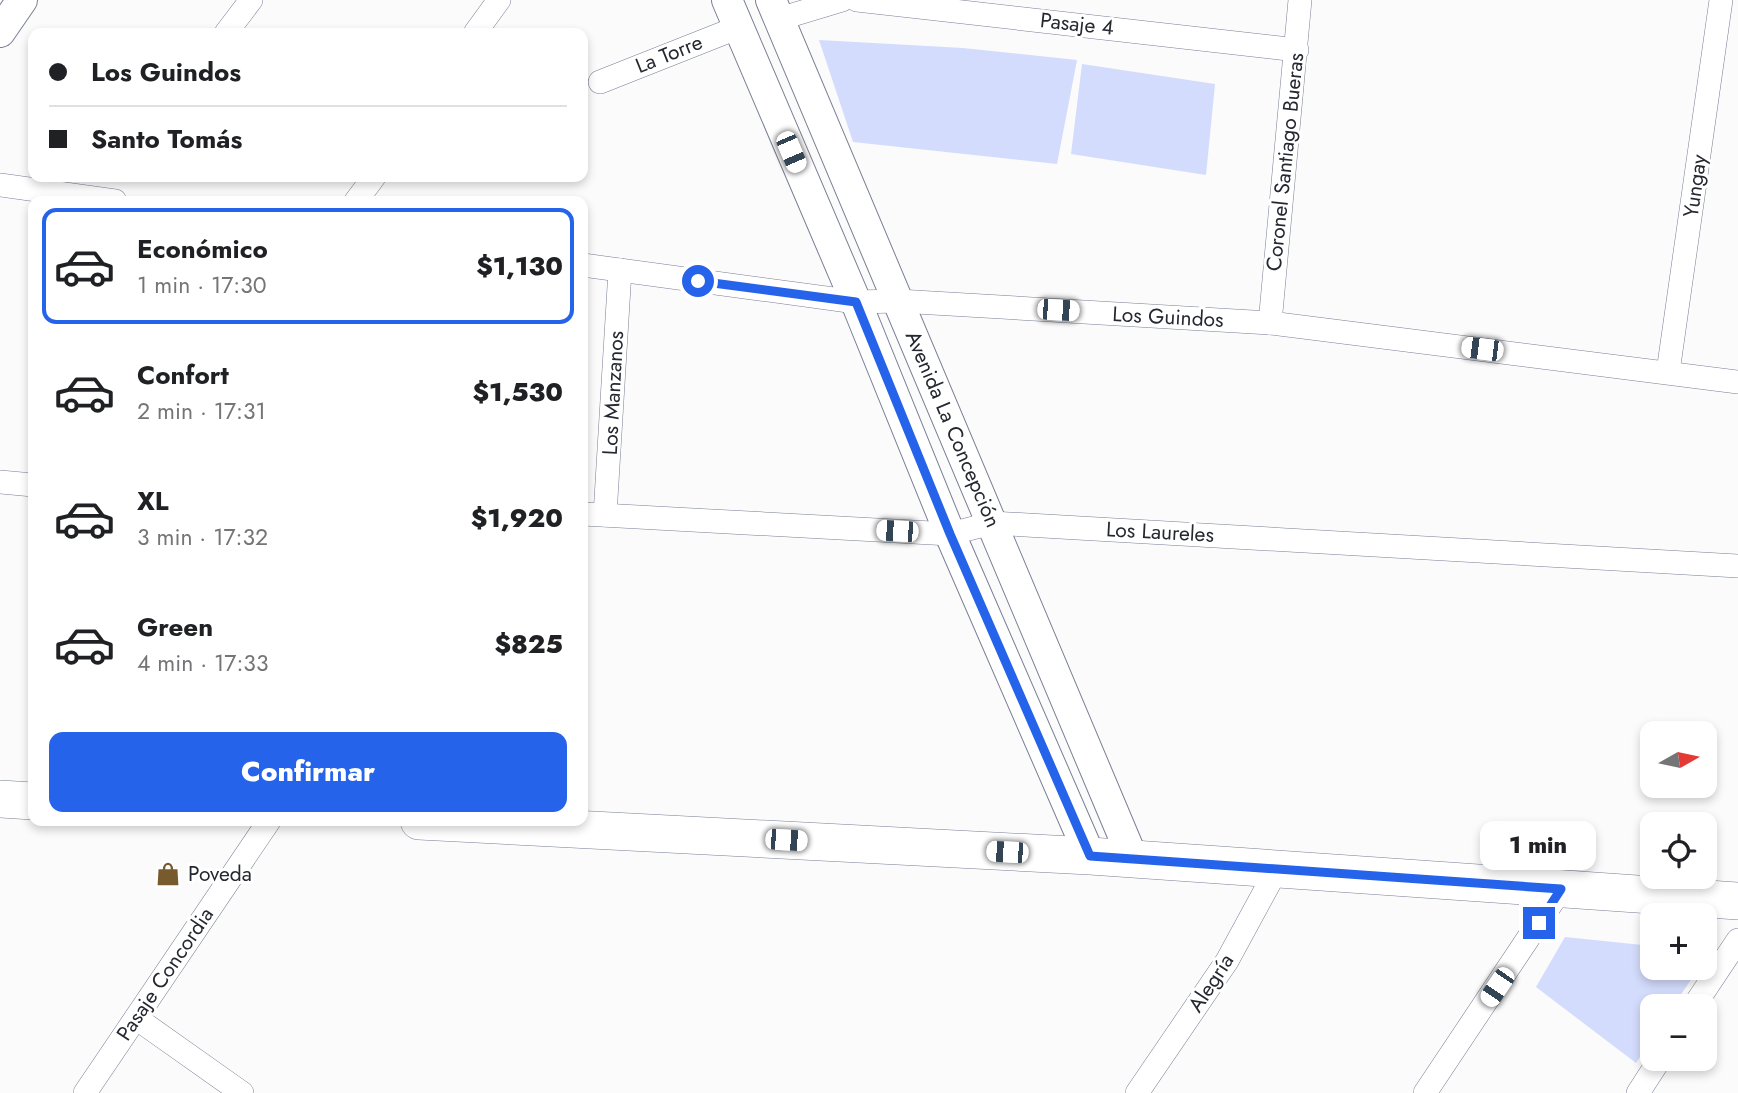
<!DOCTYPE html>
<html lang="es">
<meta charset="utf-8">
<style>
:root{--surface:#fff;--page:#f6f6f6;--text:#202124;--muted:#757577;--line:#e0e0e0;--accent:#2563eb}
body{margin:0;font-family:Jost,sans-serif;background:var(--page);color:var(--text);height:100vh;display:flex;flex-direction:column;font-size:26px;white-space:nowrap}
*{box-sizing:border-box;margin:0}
p{font-size:23px;color:var(--muted)}
.icon{flex:none;width:38px;height:38px;fill:none;stroke:currentColor;stroke-width:2;stroke-linecap:round;stroke-linejoin:round}
.map{position:relative;flex:1;overflow:hidden}
.panel{position:absolute;left:28px;top:196px;width:560px;height:630px;display:flex;flex-direction:column;background:var(--surface);border-radius:14px;box-shadow:0 4px 10px #0003}
.panel>*{flex:none}
.hud{position:absolute;left:28px;top:28px;width:560px;height:154px;border-radius:14px;box-shadow:0 4px 10px #0003;display:grid;align-content:center;height:154px;padding:0 21px;background:var(--surface)}
.needle{width:46px;rotate:81deg}
.controls{position:absolute;left:1640px;top:721px;display:grid;gap:14px}
.controls a{display:grid;place-items:center;width:77px;height:77px;border-radius:14px;background:var(--surface);box-shadow:0 4px 10px #0003;font-size:35px}
.end{position:absolute;width:32px;height:32px;margin:-16px;border:9px solid #2563eb;background:#fff;box-shadow:0 0 0 4px #fff}
.from{border-radius:50%}
.bubble{position:absolute;height:49px;border-radius:14px;background:var(--surface);box-shadow:0 4px 10px #0003;font-size:23px;font-weight:800;line-height:49px;text-align:center}
.car{position:absolute;width:21px;height:42px;margin:-21px -10px;border-radius:9px;box-shadow:0 0 5px 2px #0007;background:linear-gradient(#fff 24%,#345 0 40%,#fff 0 76%,#345 0 86%,#fff 0)}
.hud b{display:flex;align-items:center;gap:24px;height:66px;font-size:26px}
.hud b+b{border-top:2px solid var(--line)}
.hud i{width:18px;height:18px;background:var(--text)}
ul{padding:12px 0 0;list-style:none}
li{display:flex;align-items:center;gap:21px;height:116px;margin:0 14px 10px;padding:0 7px;border:4px solid transparent;border-radius:14px}
li div{flex:1}
li b{display:block;font-size:26px}
li em{font-style:normal;font-weight:800}
li.active{border-color:var(--accent)}
li>.icon{width:63px;height:63px;stroke-width:1.5}
.button{display:flex;gap:14px;margin-top:auto;padding:14px 21px}
.button a{flex:1;height:80px;border-radius:14px;background:var(--accent);color:#fff;font-size:28px;font-weight:800;line-height:80px;text-align:center}
.map>svg:first-child{display:block}
.green{fill:#d3dcfc}
.lines{fill:none;stroke-linecap:round;stroke-linejoin:round}
.minor-casing{stroke:#797f95;stroke-width:24}
.tertiary-casing{stroke:#797f95;stroke-width:32}
.primary-casing{stroke:#797f95;stroke-width:38}
.minor{stroke:#fff;stroke-width:23}
.tertiary{stroke:#fff;stroke-width:30}
.primary{stroke:#fff;stroke-width:37}
.route{stroke:#2563eb;stroke-width:9}
.labels{text-anchor:middle;dominant-baseline:central;stroke-width:6;stroke-linejoin:round;paint-order:stroke}
.street-label{font-size:21px;fill:#262831;stroke:#fff}
.poi-label{font-size:21px;fill:#262831;stroke:#fff;text-anchor:start}
</style>
<div class="map">
<svg width="1738" height="1093" viewBox="0 0 1738 1093">
<rect width="100%" height="100%" fill="#fbfbfb"/>
<g class="green">
<path d="M819 40 963 48 1077 60 1057 164 853 142Z"/>
<path d="M1082 64 1215 84 1206 175 1071 154Z"/>
<path d="M1565 937 1652 946V968H1699L1673 1006H1652V1039L1636 1063 1536 987Z"/>
</g>
<g class="lines">
<g class="minor-casing">
<g id="minor">
<path d="M857 0 1297 50"/>
<path d="M779 19 842 0"/>
<path d="M226 33 251 0"/>
<path d="M475 33 499 0"/>
<path d="M600 82 739 27"/>
<path d="M0 185 115 201"/>
<path d="M356 201 374 177"/>
<path d="M583 265 856 302 898 301 1270 323 1738 382"/>
<path d="M1270 323 1300 0"/>
<path d="M1668 372 1721 0"/>
<path d="M0 482 33 485"/>
<path d="M583 514 950 534 992 523 1738 566"/>
<path d="M605 515 620 270"/>
<path d="M1694 1006 1738 940"/>
<path d="M136 1018 242 1093"/>
<path d="M85 1093 269 821"/>
<path d="M1137 1093 1227 961 1277 869"/>
<path d="M1425 1093 1561 889"/>
<path d="M1638 1093 1660 1059"/>
</g>
</g>
<g class="tertiary-casing">
<g id="tertiary">
<path d="M727 0 856 302 950 534 1090 856"/>
<path d="M771 0 1133 859"/>
<path d="M0 32 22 0"/>
</g>
</g>
<g class="primary-casing">
<g id="primary">
<path d="M0 799 33 801"/>
<path d="M419 821 1090 856 1738 901"/>
</g>
</g>
<use href="#minor" class="minor"/>
<use href="#tertiary" class="tertiary"/>
<use href="#primary" class="primary"/>
</g>
<g class="lines">
<path class="route" d="M698 281 856 302 950 534 1090 856 1561 889 1539 923"/>
</g>
<defs>
<g id="shop-bare" transform="scale(1.89)"><path d="M-5-2.5h2.3a2.7 3.5 0 0 1 5.4 0H5L5.5 6h-11ZM-1.5-2.5h3a1.5 2.3 0 0 0-3 0Z" fill="#775a2d" stroke="#fff" stroke-width="2.5" paint-order="stroke"/></g>
</defs>
<g fill-rule="evenodd">
<use href="#shop-bare" x="168" y="874"/>
</g>
<g class="labels">
<g class="street-label">
<text transform="translate(1077 24) rotate(6)">Pasaje 4</text>
<text transform="translate(669 54) rotate(-22)">La Torre</text>
<text transform="translate(1285 162) rotate(-84)">Coronel Santiago Bueras</text>
<text transform="translate(1695 186) rotate(-82)">Yungay</text>
<text transform="translate(1168 317) rotate(3)">Los Guindos</text>
<text transform="translate(613 393) rotate(-87)">Los Manzanos</text>
<text transform="translate(953 429) rotate(67)">Avenida La Concepción</text>
<text transform="translate(1160 532) rotate(3)">Los Laureles</text>
<text transform="translate(165 974) rotate(-56)">Pasaje Concordia</text>
<text transform="translate(1211 983) rotate(-57)">Alegría</text>
</g>
<g class="poi-label">
<text x="188" y="874">Poveda</text>
</g>
</g>
</svg>
<div class="controls">
<a><svg class="needle" viewBox="-14 -14 28 28"><path d="M0-13l5 13h-10z" fill="#e53935"/><path d="M0 13l5-13h-10z" fill="#757577"/></svg></a>
<a><svg class="icon" aria-label="locate" viewBox="0 0 24 24"><circle cx="12" cy="12" r="6"/><path d="M12 2v4M12 18v4M2 12h4M18 12h4"/></svg></a>
<a>+</a>
<a>−</a>
</div>
<i class="end from" style="left:698px;top:281px"></i>
<i class="end" style="left:1539px;top:923px"></i>
<div class="bubble" style="left:1480px;top:821px;width:116px">1 min</div>
<i class="car" style="left:791px;top:152px;rotate:157deg"></i>
<i class="car" style="left:1058px;top:310px;rotate:93deg"></i>
<i class="car" style="left:1482px;top:349px;rotate:277deg"></i>
<i class="car" style="left:897px;top:531px;rotate:273deg"></i>
<i class="car" style="left:786px;top:840px;rotate:93deg"></i>
<i class="car" style="left:1007px;top:852px;rotate:273deg"></i>
<i class="car" style="left:1497px;top:987px;rotate:214deg"></i>
<div class="hud">
<b><i class="from"></i>Los Guindos</b>
<b><i></i>Santo Tomás</b>
</div>
<section class="panel">
<ul>
<li class="active"><svg class="icon" aria-label="car" viewBox="0 0 24 24"><path d="M5 17H2v-5l4-1 3-4h7l3 4 3 1v5h-3M9 17h6M6 11h13"/><circle cx="7" cy="17" r="2"/><circle cx="17" cy="17" r="2"/></svg><div><b>Económico</b><p>1 min · 17:30</p></div><em>$1,130</em></li>
<li><svg class="icon" aria-label="car" viewBox="0 0 24 24"><path d="M5 17H2v-5l4-1 3-4h7l3 4 3 1v5h-3M9 17h6M6 11h13"/><circle cx="7" cy="17" r="2"/><circle cx="17" cy="17" r="2"/></svg><div><b>Confort</b><p>2 min · 17:31</p></div><em>$1,530</em></li>
<li><svg class="icon" aria-label="car" viewBox="0 0 24 24"><path d="M5 17H2v-5l4-1 3-4h7l3 4 3 1v5h-3M9 17h6M6 11h13"/><circle cx="7" cy="17" r="2"/><circle cx="17" cy="17" r="2"/></svg><div><b>XL</b><p>3 min · 17:32</p></div><em>$1,920</em></li>
<li><svg class="icon" aria-label="car" viewBox="0 0 24 24"><path d="M5 17H2v-5l4-1 3-4h7l3 4 3 1v5h-3M9 17h6M6 11h13"/><circle cx="7" cy="17" r="2"/><circle cx="17" cy="17" r="2"/></svg><div><b>Green</b><p>4 min · 17:33</p></div><em>$825</em></li>
</ul>
<div class="button"><a>Confirmar</a></div>
</section>
</div>
